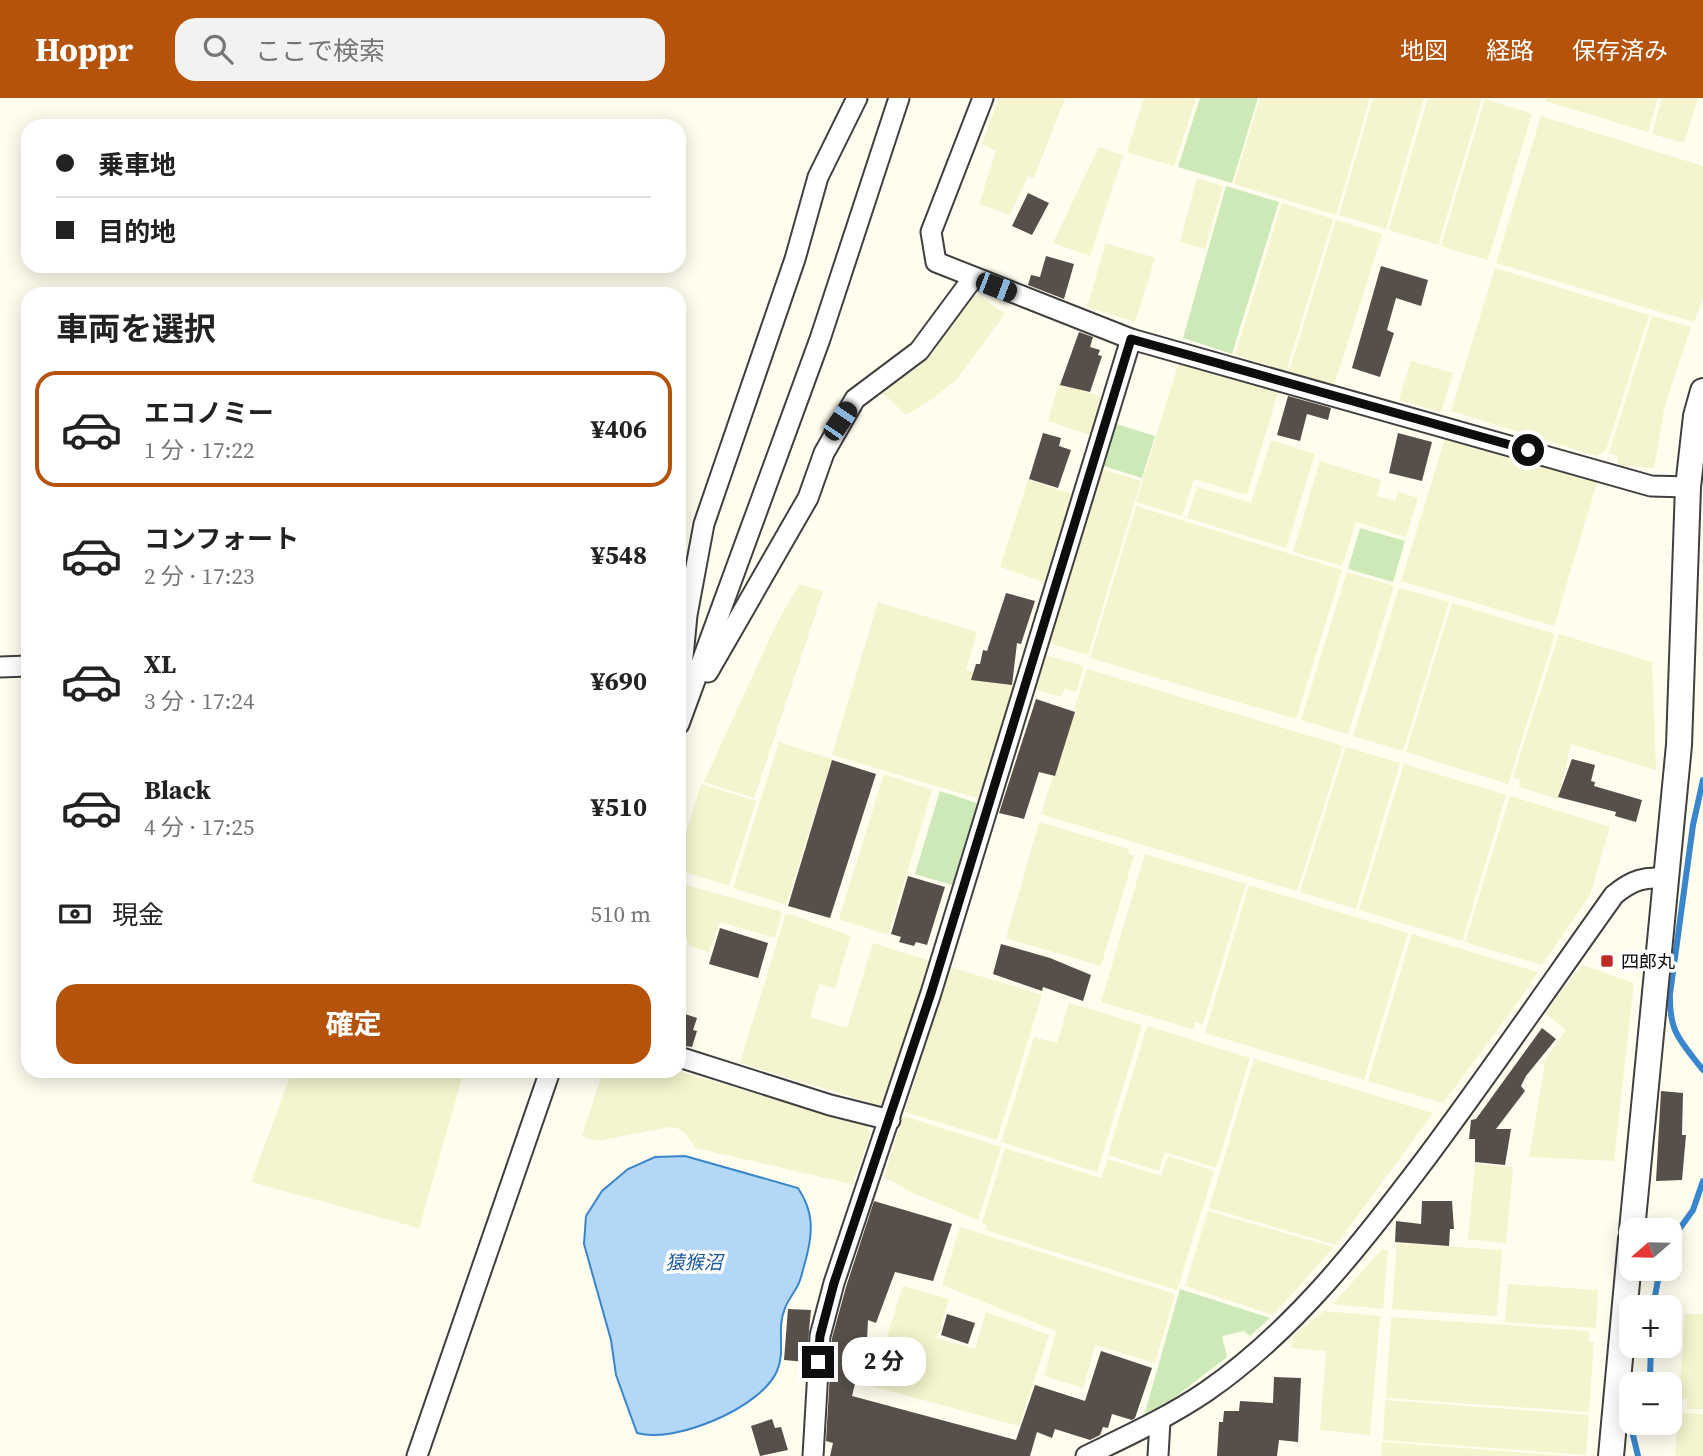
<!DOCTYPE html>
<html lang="ja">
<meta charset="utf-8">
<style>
:root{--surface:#fff;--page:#f2f2f2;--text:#222;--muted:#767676;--line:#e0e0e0;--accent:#b45309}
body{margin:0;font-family:"Source Serif 4","Noto Sans JP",serif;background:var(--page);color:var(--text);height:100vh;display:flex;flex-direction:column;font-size:26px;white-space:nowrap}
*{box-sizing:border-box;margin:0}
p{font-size:23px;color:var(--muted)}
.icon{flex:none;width:38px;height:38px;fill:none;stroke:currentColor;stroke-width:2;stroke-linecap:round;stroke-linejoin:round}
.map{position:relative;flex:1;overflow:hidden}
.sheet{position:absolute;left:21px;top:189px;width:665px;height:791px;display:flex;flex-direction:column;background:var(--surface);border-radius:21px;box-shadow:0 4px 18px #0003}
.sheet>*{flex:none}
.guide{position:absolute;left:21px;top:21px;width:665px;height:154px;border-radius:21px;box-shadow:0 4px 18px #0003;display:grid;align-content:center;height:154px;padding:0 35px;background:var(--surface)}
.needle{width:46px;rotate:250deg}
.fabs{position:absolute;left:1619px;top:1120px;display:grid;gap:14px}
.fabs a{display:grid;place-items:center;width:63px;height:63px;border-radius:14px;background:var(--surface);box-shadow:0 4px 18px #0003;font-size:35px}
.end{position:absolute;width:32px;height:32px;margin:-16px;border:9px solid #0d0d0d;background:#fff;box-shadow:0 0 0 4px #fff}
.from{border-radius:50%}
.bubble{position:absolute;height:49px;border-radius:21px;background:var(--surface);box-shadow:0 4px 18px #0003;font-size:23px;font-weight:700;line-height:49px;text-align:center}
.car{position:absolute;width:21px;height:42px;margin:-21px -10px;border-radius:9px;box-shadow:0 0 5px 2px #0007;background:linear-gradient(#222 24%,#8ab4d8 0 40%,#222 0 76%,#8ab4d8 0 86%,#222 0)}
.guide b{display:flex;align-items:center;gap:24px;height:66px;font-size:26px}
.guide b+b{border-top:2px solid var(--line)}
.guide i{width:18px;height:18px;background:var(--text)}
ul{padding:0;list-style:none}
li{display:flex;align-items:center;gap:21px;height:116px;margin:0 14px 10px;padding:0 21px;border:4px solid transparent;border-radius:21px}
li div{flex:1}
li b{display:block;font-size:26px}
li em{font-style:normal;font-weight:700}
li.active{border-color:var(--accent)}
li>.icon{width:63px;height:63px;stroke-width:1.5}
h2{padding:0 35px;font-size:32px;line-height:84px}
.pay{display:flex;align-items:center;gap:18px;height:77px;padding:0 35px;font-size:26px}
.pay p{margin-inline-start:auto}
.button{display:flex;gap:14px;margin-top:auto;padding:14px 35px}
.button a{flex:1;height:80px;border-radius:21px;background:var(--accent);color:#fff;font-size:28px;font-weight:700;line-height:80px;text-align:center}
header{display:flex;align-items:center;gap:42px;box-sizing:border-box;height:98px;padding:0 35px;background:var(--accent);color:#fff}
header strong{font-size:33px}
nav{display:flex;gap:38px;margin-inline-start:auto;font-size:24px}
.search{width:490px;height:63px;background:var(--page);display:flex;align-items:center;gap:18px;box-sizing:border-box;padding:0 24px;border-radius:21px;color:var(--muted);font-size:26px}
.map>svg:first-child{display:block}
.farmland{fill:#f4f4ce}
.green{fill:#cde9b8}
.water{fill:#b3d7f6;stroke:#3a86cc;stroke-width:2}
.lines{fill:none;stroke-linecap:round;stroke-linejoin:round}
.stream{stroke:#3a86cc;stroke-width:6}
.building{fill:#564f4a}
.minor-casing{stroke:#404040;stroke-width:23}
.tertiary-casing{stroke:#404040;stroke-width:28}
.minor{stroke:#fff;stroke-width:19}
.tertiary{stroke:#fff;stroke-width:24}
.route{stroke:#0d0d0d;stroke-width:9}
.poi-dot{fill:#bd2b26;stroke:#fff;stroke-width:2.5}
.labels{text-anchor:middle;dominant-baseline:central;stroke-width:7;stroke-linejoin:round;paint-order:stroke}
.poi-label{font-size:18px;fill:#0d0d0d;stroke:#fff;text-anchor:start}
.water-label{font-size:19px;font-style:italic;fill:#17589e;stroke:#fff}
</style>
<header>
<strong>Hoppr</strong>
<div class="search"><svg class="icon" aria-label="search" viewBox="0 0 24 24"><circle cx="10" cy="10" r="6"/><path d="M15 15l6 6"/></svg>ここで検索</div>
<nav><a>地図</a><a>経路</a><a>保存済み</a></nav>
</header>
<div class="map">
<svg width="1703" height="1358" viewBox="0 0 1703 1358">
<rect width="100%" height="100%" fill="#fffdee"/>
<g class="farmland">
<path d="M999 0H1065L1034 80 1028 78 1010 117 979 106 996 53 982 46Z"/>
<path d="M1144 0H1196L1174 68 1127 54Z"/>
<path d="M1260 0H1370L1336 117 1234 86Z"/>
<path d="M1373 0H1424L1386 131 1339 117Z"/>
<path d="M1428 0H1482L1438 147 1389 132Z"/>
<path d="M1546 0H1658L1648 34 1545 3Z"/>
<path d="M1662 0H1698L1684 45 1652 36Z"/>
<path d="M1485 1 1532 16 1488 162 1441 148Z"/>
<path d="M1541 18 1703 68V201L1694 224 1496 165Z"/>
<path d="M1099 49 1123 57 1090 158 1053 145Z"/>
<path d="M1197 80 1223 88 1205 151 1180 144Z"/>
<path d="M1282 105 1333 121 1286 273 1235 257Z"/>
<path d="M1336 122 1382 136 1334 288 1289 274Z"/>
<path d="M1106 145 1155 160 1135 224 1087 209Z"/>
<path d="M1495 170 1649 217 1606 352 1597 358 1451 313Z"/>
<path d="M979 197 1005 216 957 281 931 302 906 317 882 294 917 270 935 253 954 218 970 199Z"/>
<path d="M1652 218 1691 229 1665 306 1654 370 1618 367 1617 358 1609 355Z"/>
<path d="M1182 254 1281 285 1247 397 1194 381 1182 418 1136 404Z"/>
<path d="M1411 263 1453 275 1441 314 1399 302Z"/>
<path d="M1059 285 1102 299 1090 337 1048 323Z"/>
<path d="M1446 338 1597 384 1554 528 1401 483Z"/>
<path d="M1271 342 1315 356 1286 450 1187 420 1197 389 1251 405Z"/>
<path d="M1320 363 1381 382 1377 398 1395 403 1398 394 1418 400 1406 439 1356 424 1342 468 1293 454Z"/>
<path d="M1099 370 1141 383 1088 557 1045 544Z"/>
<path d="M1028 382 1072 396 1044 484 1000 469Z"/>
<path d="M1136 408 1342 472 1296 621 1090 560Z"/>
<path d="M1347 474 1394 488 1348 636 1301 622Z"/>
<path d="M799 486 823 493 754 700 704 684 775 529Z"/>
<path d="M1399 490 1449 504 1403 653 1353 638Z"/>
<path d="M878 504 977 534 966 572 1014 587 980 701 832 657Z"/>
<path d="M1452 505 1555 536 1508 686 1406 654Z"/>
<path d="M1559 536 1652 564 1656 672 1571 646 1558 701 1519 689 1520 682 1513 679Z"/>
<path d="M1042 556 1084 568 1076 594 1064 591 1061 599 1032 590Z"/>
<path d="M1087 571 1343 648 1297 793 1041 716Z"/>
<path d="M779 644 832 661 786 807 733 790Z"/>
<path d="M1346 649 1400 665 1356 811 1300 794Z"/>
<path d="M1404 666 1506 697 1462 843 1359 812Z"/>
<path d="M884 676 932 692 888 837 839 821Z"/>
<path d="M701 686 756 703 729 788 679 772V759Z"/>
<path d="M1510 698 1610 729 1590 797 1542 867 1465 844Z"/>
<path d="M1039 724 1129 751 1128 756 1134 758 1101 868 1006 840Z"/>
<path d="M1145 756 1246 786 1203 926 1195 924 1193 931 1101 904Z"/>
<path d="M679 785 782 814 775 840 720 824 709 854 690 848 684 836 679 833Z"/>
<path d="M1249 787 1408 835 1364 982 1205 935Z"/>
<path d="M786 815 851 838 835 890 819 886 810 919 847 930 873 845 930 863 886 1009 740 965Z"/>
<path d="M1412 836 1538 874 1518 904 1443 1005 1368 983Z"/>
<path d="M1582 867 1634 885 1614 1063 1529 1059 1545 963 1566 932 1545 915Z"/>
<path d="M950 869 1042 897 997 1042 905 1014Z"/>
<path d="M1069 905 1142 927 1097 1074 1001 1044 1034 939 1057 945Z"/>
<path d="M1147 928 1250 960 1216 1070 1165 1054 1159 1073 1108 1057Z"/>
<path d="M1254 961 1433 1015 1336 1147 1209 1110Z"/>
<path d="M292 973H464L419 1130 251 1084Z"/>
<path d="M603 973H677L866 1027 870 1037 852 1086 696 1050 685 1035 677 1030 669 1029 597 1043 582 1038Z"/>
<path d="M903 1018 1001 1049 978 1122 915 1096 884 1079Z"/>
<path d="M1005 1050 1101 1080 1108 1061 1161 1078 1168 1058 1214 1073 1177 1192 985 1132 987 1127 982 1125Z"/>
<path d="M1475 1066 1513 1069 1506 1145 1468 1141Z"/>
<path d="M1208 1113 1333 1149H1334L1273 1217 1185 1188Z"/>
<path d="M960 1129 1175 1196 1155 1265 1095 1247 1083 1290 1044 1278 1056 1233 942 1187Z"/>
<path d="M1397 1145 1502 1152 1497 1218 1392 1211Z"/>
<path d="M1382 1151 1388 1152 1383 1211 1333 1206Z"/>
<path d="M1508 1186 1598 1192 1596 1230 1505 1224Z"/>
<path d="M903 1188 949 1201 937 1240 975 1251 986 1214 1049 1237 1019 1328 871 1288Z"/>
<path d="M1324 1213 1380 1218 1370 1337 1320 1332 1326 1253 1292 1250 1293 1239Z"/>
<path d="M1685 1216H1703V1311H1687V1301H1679Z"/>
<path d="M1391 1219 1589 1233V1244H1594L1589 1314 1386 1300Z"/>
<path d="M1385 1302 1589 1317 1586 1357 1383 1342Z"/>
<path d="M1678 1315 1703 1316V1358H1675Z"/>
<path d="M1382 1344 1569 1358H1381Z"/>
</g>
<g class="green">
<path d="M1200 0H1258L1232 85 1178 69Z"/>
<path d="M1226 88 1279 104 1232 256 1183 240Z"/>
<path d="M1113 325 1155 338 1142 380 1100 367Z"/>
<path d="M1360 430 1405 443 1393 484 1348 471Z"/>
<path d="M940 693 977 705 952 787 915 776Z"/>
<path d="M1180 1191 1270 1220 1250 1238 1244 1233 1222 1238 1227 1259 1170 1303 1144 1318Z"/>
</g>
<path class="water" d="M685 1058 798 1090C814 1114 813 1134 806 1161 803 1170 802 1179 798 1187 794 1195 788 1202 785 1210 776 1231 786 1253 777 1273 761 1310 674 1346 637 1335L616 1277 611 1242 584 1146 586 1118 602 1093 628 1071 655 1059Z"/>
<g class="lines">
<g class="stream">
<path d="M1703 682 1693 727 1670 896C1669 935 1680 942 1703 972"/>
<path d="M1670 1144 1693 1112 1703 1083"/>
<path d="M1653 1209 1660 1171"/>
<path d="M1647 1286 1650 1279 1651 1248"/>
<path d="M1634 1325 1632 1333 1638 1358"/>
</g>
</g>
<g class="building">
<path d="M1028 95 1049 105 1032 137 1012 128Z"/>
<path d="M1046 158 1074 166 1064 201 1028 187 1031 177 1040 179Z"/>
<path d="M1381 168 1428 182 1421 208 1396 200 1387 232 1394 235 1380 279 1352 270Z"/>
<path d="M1079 234 1093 239 1090 249 1100 252 1098 257 1102 258 1090 294 1060 287Z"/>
<path d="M1288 298 1331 310 1328 322 1307 316 1300 343 1277 337Z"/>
<path d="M1043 335 1061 340 1059 348 1071 352 1058 390 1029 381Z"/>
<path d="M1398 335 1432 344 1422 383 1389 375Z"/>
<path d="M1006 495 1035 503 1021 546 1017 545 1012 587 971 582 976 566H980L983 552 987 553Z"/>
<path d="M1036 601 1075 614 1055 678 1039 674 1024 721 999 715Z"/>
<path d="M1572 661 1595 667 1591 683 1595 684 1594 688 1642 702 1636 724 1615 718 1616 714 1558 699Z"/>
<path d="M832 662 876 676 830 820 788 808Z"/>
<path d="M908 778 945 789 927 847 916 844 914 848 899 844 901 839 891 836Z"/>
<path d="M720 830 768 845 758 880 709 866Z"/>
<path d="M1001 846 1050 860 1091 877 1083 903 1043 889 1042 893 993 876Z"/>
<path d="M679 914 697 920 693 932 697 933 692 949 679 947Z"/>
<path d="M1542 930 1556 941 1526 978 1521 988 1525 993 1496 1031H1511L1505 1067 1475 1064V1041H1469L1471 1022 1476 1021Z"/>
<path d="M1661 993 1683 995 1682 1037H1686L1682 1082 1656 1083Z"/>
<path d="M874 1103 952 1126 933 1183 895 1174 876 1225 868 1222 866 1261H861L852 1298 1016 1342 1035 1287 1085 1303 1101 1253 1152 1270 1135 1320 1132 1322 1112 1316 1108 1330 1103 1329 1100 1337 1090 1342 1055 1331 1052 1340 1037 1334 1030 1358H830L833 1345 826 1343 832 1240 846 1189Z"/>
<path d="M1422 1103H1452L1454 1131H1450L1449 1148 1395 1144 1396 1123 1421 1126Z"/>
<path d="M788 1211 811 1212 806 1264 784 1262Z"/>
<path d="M947 1216 975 1225 968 1246 941 1237Z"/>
<path d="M1274 1279 1301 1280 1298 1344 1279 1342 1277 1358H1217L1219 1324H1223L1224 1313H1239L1240 1303 1273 1305Z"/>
<path d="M772 1321 775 1330 781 1329 788 1352 760 1358 751 1328Z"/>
</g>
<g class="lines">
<g class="minor-casing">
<g id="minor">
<path d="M983 0 931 134 936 164 1131 241 1651 388 1688 389"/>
<path d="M0 569 28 568"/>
<path d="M708 574 808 400 824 355 855 301 919 253 973 180"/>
<path d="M679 600 687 517 704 426 795 161 818 79 857 0"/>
<path d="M679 626 820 241 899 0"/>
<path d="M679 959 830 1007 890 1022"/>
<path d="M417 1358 550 973"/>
<path d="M813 1358 820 1238 834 1185 931 895 1131 241"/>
<path d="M1086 1358C1127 1338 1169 1319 1207 1293 1295 1232 1363 1144 1427 1059 1491 973 1552 884 1614 797 1632 782 1645 778 1667 781"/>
<path d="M1158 1358 1160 1323"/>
</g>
</g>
<g class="tertiary-casing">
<g id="tertiary">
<path d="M1632 1132 1679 647 1688 389 1696 318 1703 293"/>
<path d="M1611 1358 1631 1141"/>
</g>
</g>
<use href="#minor" class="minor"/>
<use href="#tertiary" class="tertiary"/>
</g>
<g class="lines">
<path class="route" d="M818 1264 820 1238 834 1185 931 895 1131 241 1528 352"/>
</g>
<rect class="poi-dot" x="1600" y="856" width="14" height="14" rx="3.5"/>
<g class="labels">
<g class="poi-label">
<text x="1621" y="863">四郎丸</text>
</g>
<g class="water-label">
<text x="694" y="1164">猿猴沼</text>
</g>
</g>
</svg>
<div class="fabs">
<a><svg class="needle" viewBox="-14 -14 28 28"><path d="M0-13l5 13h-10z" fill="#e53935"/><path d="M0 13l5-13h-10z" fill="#767676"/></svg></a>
<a>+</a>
<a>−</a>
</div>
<i class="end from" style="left:1528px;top:352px"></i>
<i class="end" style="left:818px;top:1264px"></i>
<div class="bubble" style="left:842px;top:1239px;width:84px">2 分</div>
<i class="car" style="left:996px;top:189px;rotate:111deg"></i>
<i class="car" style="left:840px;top:323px;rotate:34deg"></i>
<div class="guide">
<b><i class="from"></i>乗車地</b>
<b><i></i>目的地</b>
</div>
<section class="sheet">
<h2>車両を選択</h2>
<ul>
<li class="active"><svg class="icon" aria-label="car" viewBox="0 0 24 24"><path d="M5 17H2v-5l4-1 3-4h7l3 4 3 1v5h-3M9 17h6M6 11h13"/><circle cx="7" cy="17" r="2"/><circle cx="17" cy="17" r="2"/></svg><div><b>エコノミー</b><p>1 分 · 17:22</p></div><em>¥406</em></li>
<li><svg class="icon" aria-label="car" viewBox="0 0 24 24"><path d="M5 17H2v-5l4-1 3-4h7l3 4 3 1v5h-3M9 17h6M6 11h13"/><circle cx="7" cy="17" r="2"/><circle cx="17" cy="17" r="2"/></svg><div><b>コンフォート</b><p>2 分 · 17:23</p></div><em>¥548</em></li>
<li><svg class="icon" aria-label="car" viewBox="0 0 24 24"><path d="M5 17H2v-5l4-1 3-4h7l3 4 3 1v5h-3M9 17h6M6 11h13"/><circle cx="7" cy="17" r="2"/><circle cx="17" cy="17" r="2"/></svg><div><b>XL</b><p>3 分 · 17:24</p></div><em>¥690</em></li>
<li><svg class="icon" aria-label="car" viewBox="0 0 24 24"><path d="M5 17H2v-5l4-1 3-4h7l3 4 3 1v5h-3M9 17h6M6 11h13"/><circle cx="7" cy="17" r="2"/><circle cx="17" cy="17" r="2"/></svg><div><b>Black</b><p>4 分 · 17:25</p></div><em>¥510</em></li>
</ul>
<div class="pay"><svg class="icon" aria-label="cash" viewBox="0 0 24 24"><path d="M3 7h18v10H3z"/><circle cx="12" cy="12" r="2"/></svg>現金<p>510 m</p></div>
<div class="button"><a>確定</a></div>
</section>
</div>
